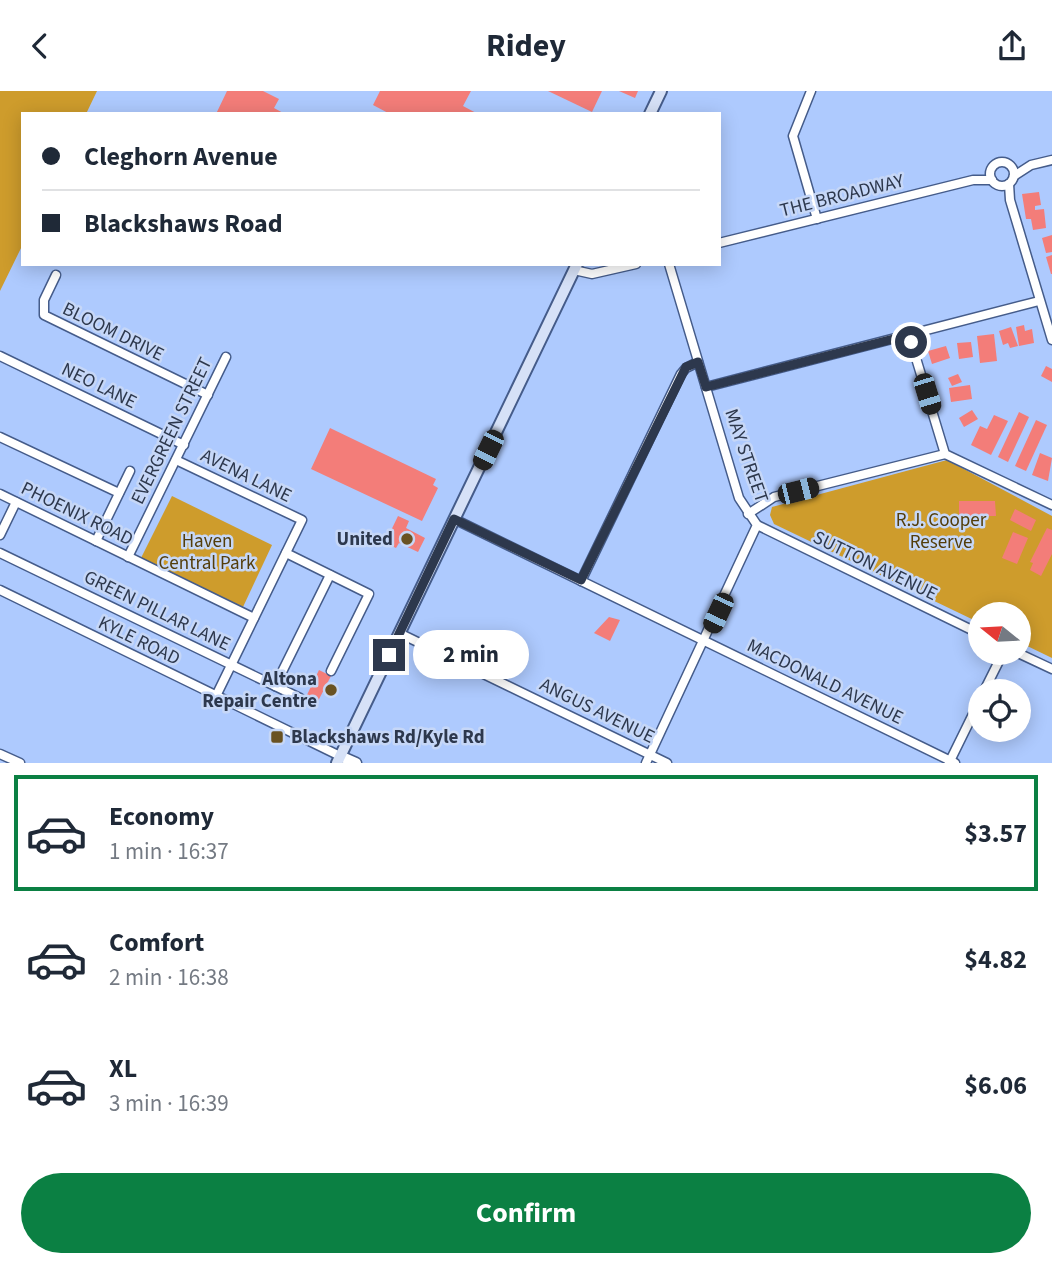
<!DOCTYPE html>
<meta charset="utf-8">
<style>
:root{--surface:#fff;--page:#f6f6f7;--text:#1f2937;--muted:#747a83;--line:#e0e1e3;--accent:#0b8043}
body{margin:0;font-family:"Source Sans 3",sans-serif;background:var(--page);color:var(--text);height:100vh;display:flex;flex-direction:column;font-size:26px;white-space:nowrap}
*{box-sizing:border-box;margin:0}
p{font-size:23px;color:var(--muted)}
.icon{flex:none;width:38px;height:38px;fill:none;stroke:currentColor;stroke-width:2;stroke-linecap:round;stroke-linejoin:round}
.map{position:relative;height:672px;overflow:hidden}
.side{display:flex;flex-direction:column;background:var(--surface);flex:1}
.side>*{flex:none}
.hud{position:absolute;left:21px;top:21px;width:700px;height:154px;border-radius:0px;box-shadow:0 4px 18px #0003;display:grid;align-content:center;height:154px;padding:0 21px;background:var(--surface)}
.needle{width:46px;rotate:288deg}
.fabs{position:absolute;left:968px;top:511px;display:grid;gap:14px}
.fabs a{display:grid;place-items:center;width:63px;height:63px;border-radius:50%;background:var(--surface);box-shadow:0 4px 18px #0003;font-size:35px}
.end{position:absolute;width:32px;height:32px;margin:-16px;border:9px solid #2d384d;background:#fff;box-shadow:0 0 0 4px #fff}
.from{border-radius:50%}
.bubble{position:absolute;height:49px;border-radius:24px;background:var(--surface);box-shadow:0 4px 18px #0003;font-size:23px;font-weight:700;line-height:49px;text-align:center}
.car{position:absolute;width:21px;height:42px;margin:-21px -10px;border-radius:9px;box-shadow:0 0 5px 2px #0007;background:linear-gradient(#222 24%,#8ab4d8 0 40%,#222 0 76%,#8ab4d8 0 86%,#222 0)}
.hud b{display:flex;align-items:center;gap:24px;height:66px;font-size:26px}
.hud b+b{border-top:2px solid var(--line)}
.hud i{width:18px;height:18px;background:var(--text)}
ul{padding:12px 0 0;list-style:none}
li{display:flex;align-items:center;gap:21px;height:116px;margin:0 14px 10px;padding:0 7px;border:4px solid transparent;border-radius:0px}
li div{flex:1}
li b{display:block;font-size:26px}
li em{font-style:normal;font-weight:700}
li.current{border-color:var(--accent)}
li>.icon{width:63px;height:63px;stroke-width:1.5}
.action{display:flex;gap:14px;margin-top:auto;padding:14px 21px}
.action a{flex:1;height:80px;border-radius:42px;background:var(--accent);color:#fff;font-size:28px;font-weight:700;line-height:80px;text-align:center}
header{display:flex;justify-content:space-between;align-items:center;height:91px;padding:0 21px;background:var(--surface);font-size:32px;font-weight:700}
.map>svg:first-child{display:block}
.green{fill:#ce9c2c}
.building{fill:#f37d79}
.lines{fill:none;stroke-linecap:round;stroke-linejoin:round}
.minor-casing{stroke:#455c8a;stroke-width:11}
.tertiary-casing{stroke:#455c8a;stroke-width:13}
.secondary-casing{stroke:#455c8a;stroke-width:14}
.minor{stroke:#fff;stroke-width:8}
.tertiary{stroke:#fff;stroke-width:10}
.secondary{stroke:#d6e1f7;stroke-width:10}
.route{stroke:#2d384d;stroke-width:9}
.poi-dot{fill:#695222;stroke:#c6d7f7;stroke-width:2.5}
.labels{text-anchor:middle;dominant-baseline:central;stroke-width:5;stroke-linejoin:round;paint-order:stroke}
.street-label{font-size:19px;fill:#2d384d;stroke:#c6d7f7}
.park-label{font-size:19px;fill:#533d0a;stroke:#c6d7f7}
.poi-label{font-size:19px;font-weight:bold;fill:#2d384d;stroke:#c6d7f7;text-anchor:end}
</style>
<header><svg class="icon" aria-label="back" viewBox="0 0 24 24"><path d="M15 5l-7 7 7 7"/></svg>Ridey<svg class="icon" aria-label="share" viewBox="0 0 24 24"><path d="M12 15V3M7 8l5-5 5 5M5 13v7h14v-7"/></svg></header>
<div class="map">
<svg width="1052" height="672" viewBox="0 0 1052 672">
<rect width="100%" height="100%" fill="#aecafe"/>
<g class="green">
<path d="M0 0H97L86 23H23V153L0 200Z"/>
<path d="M947 369 1052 425V567L1019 551 1018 523H980V532L774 433 770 424 772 416Z"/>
<path d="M172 405 272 454 243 516 141 467Z"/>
</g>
<g class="building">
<path d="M227 0H263L279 8 274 17 285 23H216Z"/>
<path d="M380 0H471L463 15 478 23H390L373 14Z"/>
<path d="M548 0H602L592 21Z"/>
<path d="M619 0H638L635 7Z"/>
<path d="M1039 101 1041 114 1035 115V119L1044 118 1046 137 1033 139 1031 128H1026L1022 103Z"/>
<path d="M1052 144V161L1046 162 1042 147Z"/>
<path d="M1052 164V183H1051L1046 166Z"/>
<path d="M1024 234 1025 240 1032 238 1034 252 1019 255 1016 236Z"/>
<path d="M1011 236 1018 255 1010 257 1008 252 1003 254 999 240Z"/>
<path d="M994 243 997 270 980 272 977 245Z"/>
<path d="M971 251 973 266 959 268 957 252Z"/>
<path d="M946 255 950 267 932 273 928 260Z"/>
<path d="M1046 275 1052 278V291L1041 285Z"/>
<path d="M958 283 962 291 952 295 948 287Z"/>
<path d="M970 294 972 308 951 311 949 297Z"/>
<path d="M972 319 978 328 964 336 959 327Z"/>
<path d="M1019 321 1029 326 1008 371 998 366Z"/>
<path d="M994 324 1008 330 991 364 971 354 980 335 987 338Z"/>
<path d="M1036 329 1047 334 1026 380 1015 375Z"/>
<path d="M330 337 436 388 433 394 438 397 422 430 311 378Z"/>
<path d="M1040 362 1052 367 1048 390 1032 384Z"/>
<path d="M959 410H995L996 425H959Z"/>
<path d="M1015 418 1036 429 1031 440 1010 429Z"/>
<path d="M398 425 409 430 406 437 425 447 418 461 399 452 396 457 385 452Z"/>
<path d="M1047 437 1052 439V463L1041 485 1030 479 1033 472 1030 471Z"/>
<path d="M1013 441 1028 447 1017 473 1002 467Z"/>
<path d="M609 526 620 529 610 550 594 542Z"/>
<path d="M319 579 331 585 316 614 305 608Z"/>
</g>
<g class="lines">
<g class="minor-casing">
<g id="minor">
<path d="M811 0 793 45 817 128"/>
<circle cx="1002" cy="83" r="12"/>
<path d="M1014 85 1031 74 1052 69"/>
<path d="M1009 93 1010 109 1052 249"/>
<path d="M719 152 973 89H992"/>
<path d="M574 179 592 183 636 173"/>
<path d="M56 184 44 209V224L208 304"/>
<path d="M909 244 945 363 1052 414"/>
<path d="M0 265 184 354"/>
<path d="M706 296 1039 210"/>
<path d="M0 346 119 402"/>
<path d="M176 369 302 429 216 605"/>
<path d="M0 403 254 527"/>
<path d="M748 423 774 406 945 363"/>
<path d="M454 428 955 672"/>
<path d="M757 434 980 543"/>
<path d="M0 444 16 411"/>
<path d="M96 450 130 380"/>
<path d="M0 462 300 607"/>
<path d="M286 462 369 503 331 580"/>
<path d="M128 466 226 266"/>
<path d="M581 490 681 283 686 277 698 271"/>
<path d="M0 499 340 665"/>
<path d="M399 542 667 672"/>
<path d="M1018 562 1052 578"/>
<path d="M275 595 330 484"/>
<path d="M984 600 1003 562"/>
<path d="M0 663 20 672"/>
<path d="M646 672 757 434 739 407 669 173"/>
<path d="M949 672 980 609"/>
</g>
</g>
<g class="tertiary-casing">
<path id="tertiary" d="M340 665 356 672"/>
</g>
<g class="secondary-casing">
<g id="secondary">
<path d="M650 23 661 0"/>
<path d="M337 672 577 173"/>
</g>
</g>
<use href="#minor" class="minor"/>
<use href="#tertiary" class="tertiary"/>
<use href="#secondary" class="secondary"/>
</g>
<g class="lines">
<path class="route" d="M389 564 454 428 581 489 686 276 698 271 706 296 909 244 911 251"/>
</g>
<g class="poi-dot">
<circle cx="407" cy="448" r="7"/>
<circle cx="331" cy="599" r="7"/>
<rect x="270" y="639" width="14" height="14" rx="3.5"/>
</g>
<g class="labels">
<g class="street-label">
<text transform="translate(842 105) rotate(-14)">THE BROADWAY</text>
<text transform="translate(113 241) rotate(26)">BLOOM DRIVE</text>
<text transform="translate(99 295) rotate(26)">NEO LANE</text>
<text transform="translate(172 340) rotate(-64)">EVERGREEN STREET</text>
<text transform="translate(746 365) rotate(71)">MAY STREET</text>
<text transform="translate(246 385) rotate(26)">AVENA LANE</text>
<text transform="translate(77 423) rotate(26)">PHOENIX ROAD</text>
<text transform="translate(875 475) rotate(26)">SUTTON AVENUE</text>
<text transform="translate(157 520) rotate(26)">GREEN PILLAR LANE</text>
<text transform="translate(139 550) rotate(26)">KYLE ROAD</text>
<text transform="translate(825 591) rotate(26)">MACDONALD AVENUE</text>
<text transform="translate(597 620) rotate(26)">ANGUS AVENUE</text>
</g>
<g class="park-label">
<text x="941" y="429">R.J. Cooper<tspan x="941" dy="22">Reserve</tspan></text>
<text x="207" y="450">Haven<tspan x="207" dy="22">Central Park</tspan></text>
</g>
<g class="poi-label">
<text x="393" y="448">United</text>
<text x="317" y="588">Altona<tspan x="317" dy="22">Repair Centre</tspan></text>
<text x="291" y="646" text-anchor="start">Blackshaws Rd/Kyle Rd</text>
</g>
</g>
</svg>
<div class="fabs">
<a><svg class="needle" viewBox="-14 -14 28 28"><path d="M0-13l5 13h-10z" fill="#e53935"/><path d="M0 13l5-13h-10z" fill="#747a83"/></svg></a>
<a><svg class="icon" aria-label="locate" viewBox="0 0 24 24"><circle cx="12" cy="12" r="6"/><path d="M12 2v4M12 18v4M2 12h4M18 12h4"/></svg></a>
</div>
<i class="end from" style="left:911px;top:251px"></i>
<i class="end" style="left:389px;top:564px"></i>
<div class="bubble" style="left:413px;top:539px;width:116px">2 min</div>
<i class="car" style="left:927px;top:303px;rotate:163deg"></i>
<i class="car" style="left:488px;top:359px;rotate:206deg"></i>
<i class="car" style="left:798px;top:400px;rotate:76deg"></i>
<i class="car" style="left:718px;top:522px;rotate:205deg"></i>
<div class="hud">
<b><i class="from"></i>Cleghorn Avenue</b>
<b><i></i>Blackshaws Road</b>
</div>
</div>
<section class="side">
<ul>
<li class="current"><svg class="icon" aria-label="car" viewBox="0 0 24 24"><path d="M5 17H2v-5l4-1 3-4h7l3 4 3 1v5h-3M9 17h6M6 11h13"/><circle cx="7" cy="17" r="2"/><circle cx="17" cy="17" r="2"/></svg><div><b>Economy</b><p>1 min · 16:37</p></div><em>$3.57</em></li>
<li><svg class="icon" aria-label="car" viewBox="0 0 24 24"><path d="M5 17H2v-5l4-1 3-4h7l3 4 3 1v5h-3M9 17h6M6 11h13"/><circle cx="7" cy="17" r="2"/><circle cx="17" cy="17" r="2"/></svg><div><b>Comfort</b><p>2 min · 16:38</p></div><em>$4.82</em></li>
<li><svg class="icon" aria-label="car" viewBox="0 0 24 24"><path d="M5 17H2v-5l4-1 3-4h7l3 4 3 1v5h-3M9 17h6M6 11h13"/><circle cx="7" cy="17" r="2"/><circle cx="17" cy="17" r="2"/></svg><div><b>XL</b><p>3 min · 16:39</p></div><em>$6.06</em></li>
</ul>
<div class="action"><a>Confirm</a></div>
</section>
